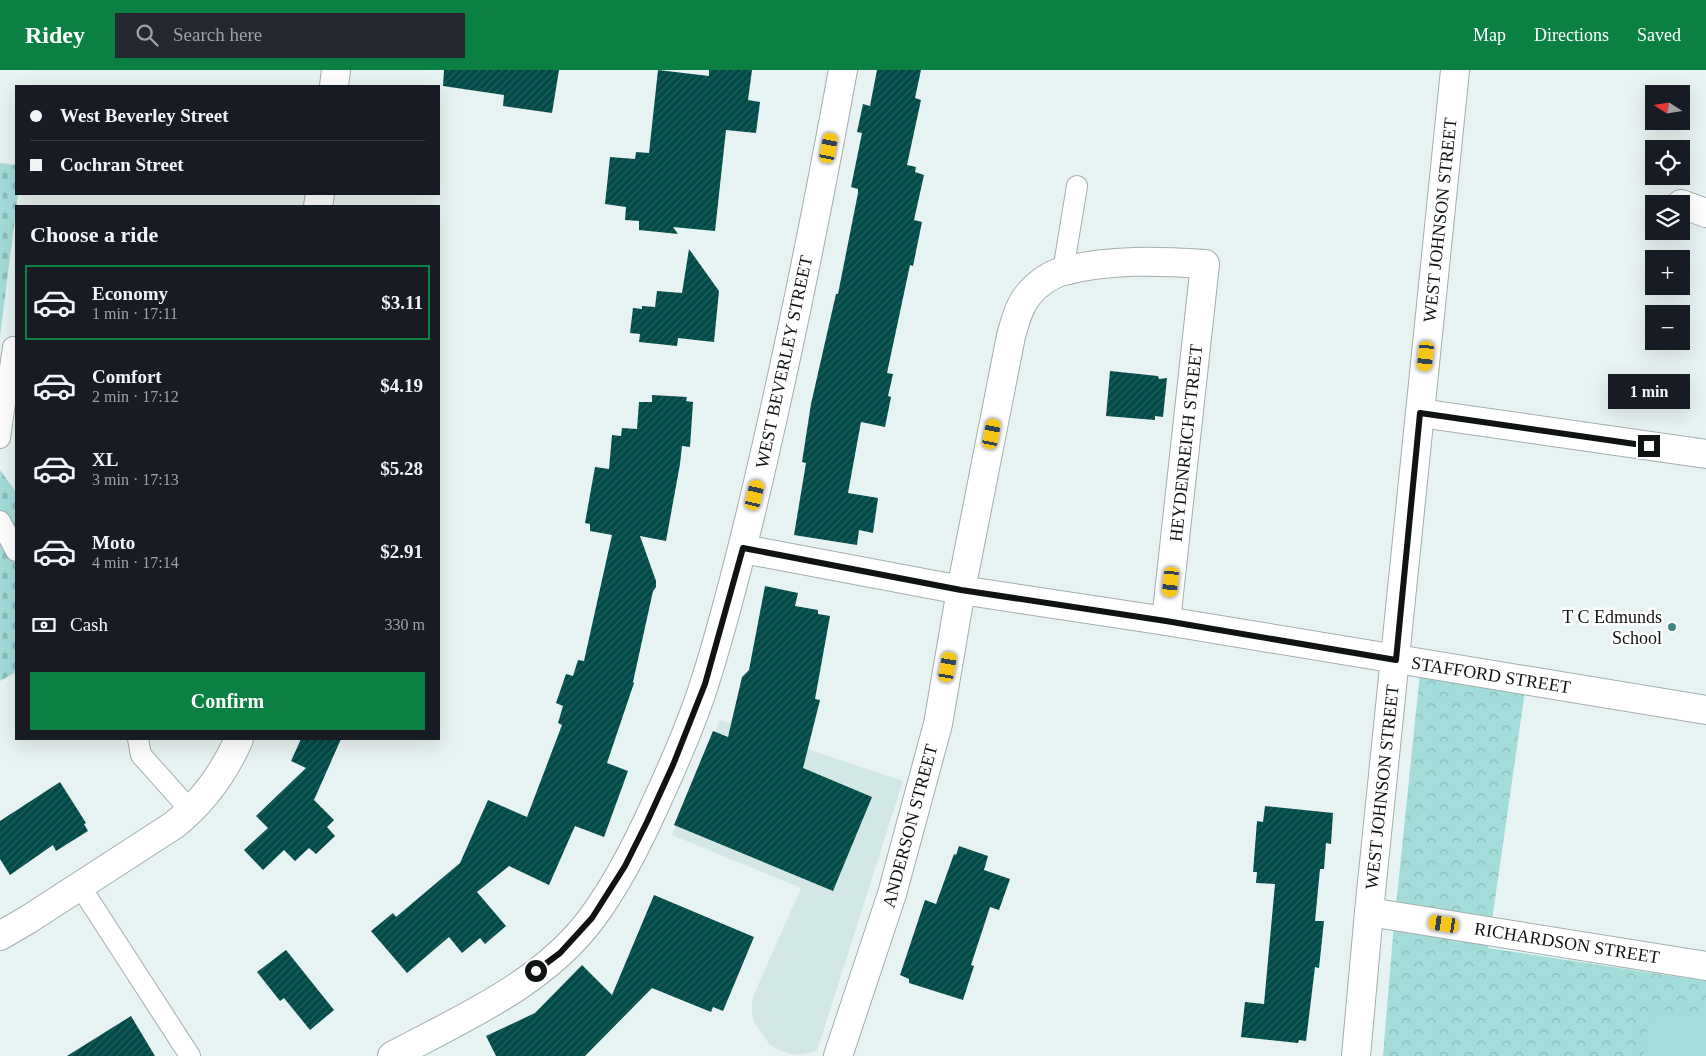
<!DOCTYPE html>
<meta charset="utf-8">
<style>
:root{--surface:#171b24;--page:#242831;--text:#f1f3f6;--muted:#9ea1a6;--line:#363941;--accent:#0b8043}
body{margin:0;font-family:Georgia,serif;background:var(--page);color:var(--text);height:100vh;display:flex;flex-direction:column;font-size:19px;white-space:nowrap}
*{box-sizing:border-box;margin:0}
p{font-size:16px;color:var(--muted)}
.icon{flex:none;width:28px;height:28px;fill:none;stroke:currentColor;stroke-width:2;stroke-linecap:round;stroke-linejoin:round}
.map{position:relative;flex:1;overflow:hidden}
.panel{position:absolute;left:15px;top:135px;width:425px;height:535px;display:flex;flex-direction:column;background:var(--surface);border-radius:0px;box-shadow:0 5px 20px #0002}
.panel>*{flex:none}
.top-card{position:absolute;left:15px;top:15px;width:425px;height:110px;border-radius:0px;box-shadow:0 5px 20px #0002;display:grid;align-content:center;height:110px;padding:0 15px;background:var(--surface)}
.needle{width:32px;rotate:282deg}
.controls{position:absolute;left:1645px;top:15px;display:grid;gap:10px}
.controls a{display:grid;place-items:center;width:45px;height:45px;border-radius:0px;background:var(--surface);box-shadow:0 5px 20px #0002;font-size:25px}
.end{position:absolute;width:22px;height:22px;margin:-11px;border:6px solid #0f1313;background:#fff;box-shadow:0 0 0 2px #fff}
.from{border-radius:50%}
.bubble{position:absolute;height:35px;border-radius:0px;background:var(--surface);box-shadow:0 5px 20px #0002;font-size:16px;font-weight:800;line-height:35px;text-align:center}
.car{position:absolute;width:15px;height:30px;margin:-15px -8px;border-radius:6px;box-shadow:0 0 4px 1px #0007;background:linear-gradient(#f5c518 24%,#345 0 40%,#f5c518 0 76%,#345 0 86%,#f5c518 0)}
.top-card b{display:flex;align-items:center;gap:18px;height:48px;font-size:19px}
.top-card b+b{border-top:1px solid var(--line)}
.top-card i{width:12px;height:12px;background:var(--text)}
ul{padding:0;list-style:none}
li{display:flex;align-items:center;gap:15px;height:75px;margin:0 10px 8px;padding:0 5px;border:2px solid transparent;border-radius:0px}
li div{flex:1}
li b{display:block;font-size:19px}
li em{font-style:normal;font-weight:800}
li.selected{border-color:var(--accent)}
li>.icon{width:45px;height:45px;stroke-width:1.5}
h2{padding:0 15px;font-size:22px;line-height:60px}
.pay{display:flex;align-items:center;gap:12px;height:55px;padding:0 15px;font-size:19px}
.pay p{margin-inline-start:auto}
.button{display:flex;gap:10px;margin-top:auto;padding:10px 15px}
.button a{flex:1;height:58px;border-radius:0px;background:var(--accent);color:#fff;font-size:20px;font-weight:800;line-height:58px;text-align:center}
header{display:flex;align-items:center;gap:30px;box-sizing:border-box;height:70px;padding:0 25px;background:var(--accent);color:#fff}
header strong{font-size:24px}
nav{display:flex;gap:28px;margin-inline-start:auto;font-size:18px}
.search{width:350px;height:45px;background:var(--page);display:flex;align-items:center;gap:12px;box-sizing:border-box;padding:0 18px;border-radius:0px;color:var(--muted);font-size:19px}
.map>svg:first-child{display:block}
.built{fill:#d3e8e6}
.cemetery{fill:url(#cemetery-stones)}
.park{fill:url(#park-crowns)}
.pitch{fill:#a4dcd9}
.building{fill:url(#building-hatch)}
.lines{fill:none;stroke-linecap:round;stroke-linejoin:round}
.service-casing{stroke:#a2aead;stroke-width:22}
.minor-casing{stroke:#a2aead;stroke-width:30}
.tertiary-casing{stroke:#a2aead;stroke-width:30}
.primary-casing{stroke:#a2aead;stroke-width:30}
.service{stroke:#fff;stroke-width:20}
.minor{stroke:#fff;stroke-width:28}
.tertiary{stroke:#fff;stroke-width:28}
.primary{stroke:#fff;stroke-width:28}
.route{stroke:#0f1313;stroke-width:6}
.poi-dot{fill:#3d8582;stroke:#fff;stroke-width:2}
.labels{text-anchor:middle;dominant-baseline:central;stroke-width:5;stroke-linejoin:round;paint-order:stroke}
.street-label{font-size:18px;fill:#0f1313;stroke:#fff}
.poi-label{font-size:18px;fill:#0f1313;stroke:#fff;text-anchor:end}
</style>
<header>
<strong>Ridey</strong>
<div class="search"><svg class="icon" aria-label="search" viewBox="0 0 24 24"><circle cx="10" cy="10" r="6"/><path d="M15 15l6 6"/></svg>Search here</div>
<nav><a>Map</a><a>Directions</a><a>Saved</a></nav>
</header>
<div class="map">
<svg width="1706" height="986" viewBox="0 0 1706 986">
<defs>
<pattern id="cemetery-stones" width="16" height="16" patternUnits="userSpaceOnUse" patternTransform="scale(1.25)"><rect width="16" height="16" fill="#a4dcd9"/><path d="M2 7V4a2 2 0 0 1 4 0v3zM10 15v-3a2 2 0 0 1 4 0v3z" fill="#8cbcb9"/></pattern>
<pattern id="park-crowns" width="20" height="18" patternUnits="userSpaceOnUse" patternTransform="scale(1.25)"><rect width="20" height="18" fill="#a4dcd9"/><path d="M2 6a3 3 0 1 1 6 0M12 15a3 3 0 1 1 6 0" fill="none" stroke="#8cbcb9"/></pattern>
<pattern id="building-hatch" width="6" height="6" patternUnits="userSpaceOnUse" patternTransform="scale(1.25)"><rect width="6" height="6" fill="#004a48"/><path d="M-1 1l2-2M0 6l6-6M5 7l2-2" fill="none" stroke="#25605e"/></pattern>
</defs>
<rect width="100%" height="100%" fill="#e7f3f2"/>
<path class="built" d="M720 650 903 711 817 981 798 985 791 984 780 981 769 974 755 954 752 942V933L755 922 801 818 672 765Z"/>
<g class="cemetery">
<path d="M0 93 16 95V124H18L0 266Z"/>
<path d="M0 400 16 422V602L0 611Z"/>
</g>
<path class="park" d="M1420 603 1525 621 1488 878 1706 911V986H1383L1393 865Z"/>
<path class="pitch" d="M1651 937 1706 946V986H1643Z"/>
<g class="building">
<path d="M444 0H559L552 43 503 36 504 25 443 16Z"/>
<path d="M658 0 709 6V0H752L748 30 760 32 756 63 726 60 715 161 673 157 678 164 639 160V151L625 150 626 137 605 134 610 87 635 89 636 82 649 83Z"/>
<path d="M877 0H921L915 28 921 30 907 95 916 97 915 102 924 105 914 150 922 152 913 196 910 195 887 303 893 304 888 326 891 327 885 357 861 352 848 423 878 428 873 463 859 460 857 475 794 465 806 393 802 392 811 334 836 224H838L858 123V119L851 117 862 63 857 62 863 34 870 36Z"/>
<path d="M689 179 719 221 714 272 678 268 677 276 639 272 640 264 630 263 633 238 642 239V236L655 237 657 221 682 223Z"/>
<path d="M1110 301 1158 306 1159 309 1167 308 1163 347 1155 346V350L1106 346Z"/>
<path d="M652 325 687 327 686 331 693 332 690 377 682 376 680 394 666 471 640 466 656 511V517L653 521 633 612 634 613 607 693 628 701 604 767 575 756 549 815 509 796 477 822 506 856 485 874 480 868 462 883 449 867 407 903 371 861 393 843 396 847 460 793 488 730 527 747 562 655 558 653 563 636 556 633 566 604 573 606 578 590 584 591 612 465 590 461V454L585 453 595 397 609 399 612 365 621 366 622 358 637 359 639 332H652Z"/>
<path d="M765 516 798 523 795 536 818 540V544L830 546 815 629 820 630 803 698 872 727 833 821 674 755 713 661 728 667 742 607 749 600Z"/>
<path d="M301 669H341L314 730 334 750 327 757 335 766 316 784 309 778 295 791 284 780 263 800 244 780 268 758 256 746 306 698 291 691Z"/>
<path d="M60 712 86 753 84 754 88 761 56 781 53 775 10 805 0 789V751Z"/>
<path d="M1265 736 1333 743 1331 774 1326 773 1324 799H1320L1315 851H1324L1319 898 1315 897 1306 971 1299 970 1298 973 1241 967 1245 932 1264 934 1275 814 1256 813 1257 802H1253L1257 751 1263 752Z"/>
<path d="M959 776 988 786 984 800 1010 809 999 840 990 837 971 895 974 896 963 930 909 913V909L900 905 925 830 936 834 954 784 956 785Z"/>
<path d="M654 825 754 867 723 941 713 937 711 942 652 918 585 986H496L486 966 535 943 582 895 612 925Z"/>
<path d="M286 880 334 940 310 960 284 928 280 931 257 902Z"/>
<path d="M131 946 155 986H67Z"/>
</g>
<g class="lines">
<g class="service-casing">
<g id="service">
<path d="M1063 201 1077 116"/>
<path d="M0 368 13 277"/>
<path d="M0 451 16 481"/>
<path d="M138 669 141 685 191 741"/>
<path d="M80 816 190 986"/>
</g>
</g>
<g class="minor-casing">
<g id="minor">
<path d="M1681 134 1706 143"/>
<path d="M1420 343 1706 384"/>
<path d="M743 479 961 520 1166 551 1706 640"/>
<path d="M1369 842 1706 896"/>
<path d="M838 986 892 824 938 654 961 520 1011 266C1015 252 1019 235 1029 224 1037 214 1051 204 1064 201 1109 189 1159 191 1205 194L1166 551"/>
<path d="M1356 986 1369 842 1455 0"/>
</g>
</g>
<g class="tertiary-casing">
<g id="tertiary">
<path d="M334 16 336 0"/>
<path d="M318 136 320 124"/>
<path d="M0 866 29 849 174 755C203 732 224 703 239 669"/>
</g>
</g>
<g class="primary-casing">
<path id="primary" d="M392 986C463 948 543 914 592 848 618 813 638 773 656 733 674 694 692 653 705 612 728 539 746 465 763 391 793 261 819 131 843 0"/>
</g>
<use href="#service" class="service"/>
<use href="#minor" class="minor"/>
<use href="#tertiary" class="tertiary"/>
<use href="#primary" class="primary"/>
</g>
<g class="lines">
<path class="route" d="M536 901 560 883 592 848 625 796 647 752 673 695 705 614 743 478 961 520 1166 551 1396 590 1420 343 1649 376"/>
</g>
<circle class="poi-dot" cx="1672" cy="557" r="5"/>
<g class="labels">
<g class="street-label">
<text transform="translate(1440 150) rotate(-84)">WEST JOHNSON STREET</text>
<text transform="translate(784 292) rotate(-78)">WEST BEVERLEY STREET</text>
<text transform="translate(1186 373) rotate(-84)">HEYDENREICH STREET</text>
<text transform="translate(1491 605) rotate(9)">STAFFORD STREET</text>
<text transform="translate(1382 717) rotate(-84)">WEST JOHNSON STREET</text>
<text transform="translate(910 756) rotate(-75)">ANDERSON STREET</text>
<text transform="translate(1567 873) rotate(9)">RICHARDSON STREET</text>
</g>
<g class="poi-label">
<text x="1662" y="547">T C Edmunds<tspan x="1662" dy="21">School</tspan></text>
</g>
</g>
</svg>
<div class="controls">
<a><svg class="needle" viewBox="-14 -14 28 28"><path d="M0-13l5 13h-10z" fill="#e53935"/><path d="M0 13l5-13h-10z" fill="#9ea1a6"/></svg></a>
<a><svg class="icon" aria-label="locate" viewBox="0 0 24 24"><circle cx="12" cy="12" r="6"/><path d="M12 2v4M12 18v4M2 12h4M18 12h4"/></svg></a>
<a><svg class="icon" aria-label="layers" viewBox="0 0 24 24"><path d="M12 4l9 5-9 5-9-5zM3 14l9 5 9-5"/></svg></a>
<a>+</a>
<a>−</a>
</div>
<i class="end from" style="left:536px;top:901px"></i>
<i class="end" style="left:1649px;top:376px"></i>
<div class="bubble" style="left:1608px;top:304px;width:82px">1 min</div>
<i class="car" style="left:829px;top:78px;rotate:11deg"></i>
<i class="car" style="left:1426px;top:286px;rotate:186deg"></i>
<i class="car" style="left:992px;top:364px;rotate:11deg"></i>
<i class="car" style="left:755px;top:425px;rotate:13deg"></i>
<i class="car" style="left:1171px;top:512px;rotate:186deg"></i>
<i class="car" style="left:948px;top:597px;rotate:10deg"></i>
<i class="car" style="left:1444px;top:854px;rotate:279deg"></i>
<div class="top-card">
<b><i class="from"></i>West Beverley Street</b>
<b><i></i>Cochran Street</b>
</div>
<section class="panel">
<h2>Choose a ride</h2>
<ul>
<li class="selected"><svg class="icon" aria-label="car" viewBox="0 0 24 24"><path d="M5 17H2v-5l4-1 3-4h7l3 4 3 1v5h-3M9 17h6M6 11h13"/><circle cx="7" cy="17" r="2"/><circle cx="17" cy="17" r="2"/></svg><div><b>Economy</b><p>1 min · 17:11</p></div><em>$3.11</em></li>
<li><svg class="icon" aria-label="car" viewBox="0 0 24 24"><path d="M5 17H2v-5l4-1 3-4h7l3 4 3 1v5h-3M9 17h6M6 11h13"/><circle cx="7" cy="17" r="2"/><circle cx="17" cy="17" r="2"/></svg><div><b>Comfort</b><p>2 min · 17:12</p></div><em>$4.19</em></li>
<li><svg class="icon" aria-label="car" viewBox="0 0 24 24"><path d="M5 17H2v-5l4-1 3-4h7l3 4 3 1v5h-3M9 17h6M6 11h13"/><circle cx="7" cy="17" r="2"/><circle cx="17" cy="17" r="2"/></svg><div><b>XL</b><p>3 min · 17:13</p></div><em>$5.28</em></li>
<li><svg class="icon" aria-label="car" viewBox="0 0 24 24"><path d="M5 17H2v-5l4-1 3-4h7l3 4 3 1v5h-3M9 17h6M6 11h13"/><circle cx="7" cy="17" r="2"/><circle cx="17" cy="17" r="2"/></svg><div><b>Moto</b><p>4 min · 17:14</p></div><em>$2.91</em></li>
</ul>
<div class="pay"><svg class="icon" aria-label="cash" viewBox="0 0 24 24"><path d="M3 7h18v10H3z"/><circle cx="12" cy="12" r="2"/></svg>Cash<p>330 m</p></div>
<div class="button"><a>Confirm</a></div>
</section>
</div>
